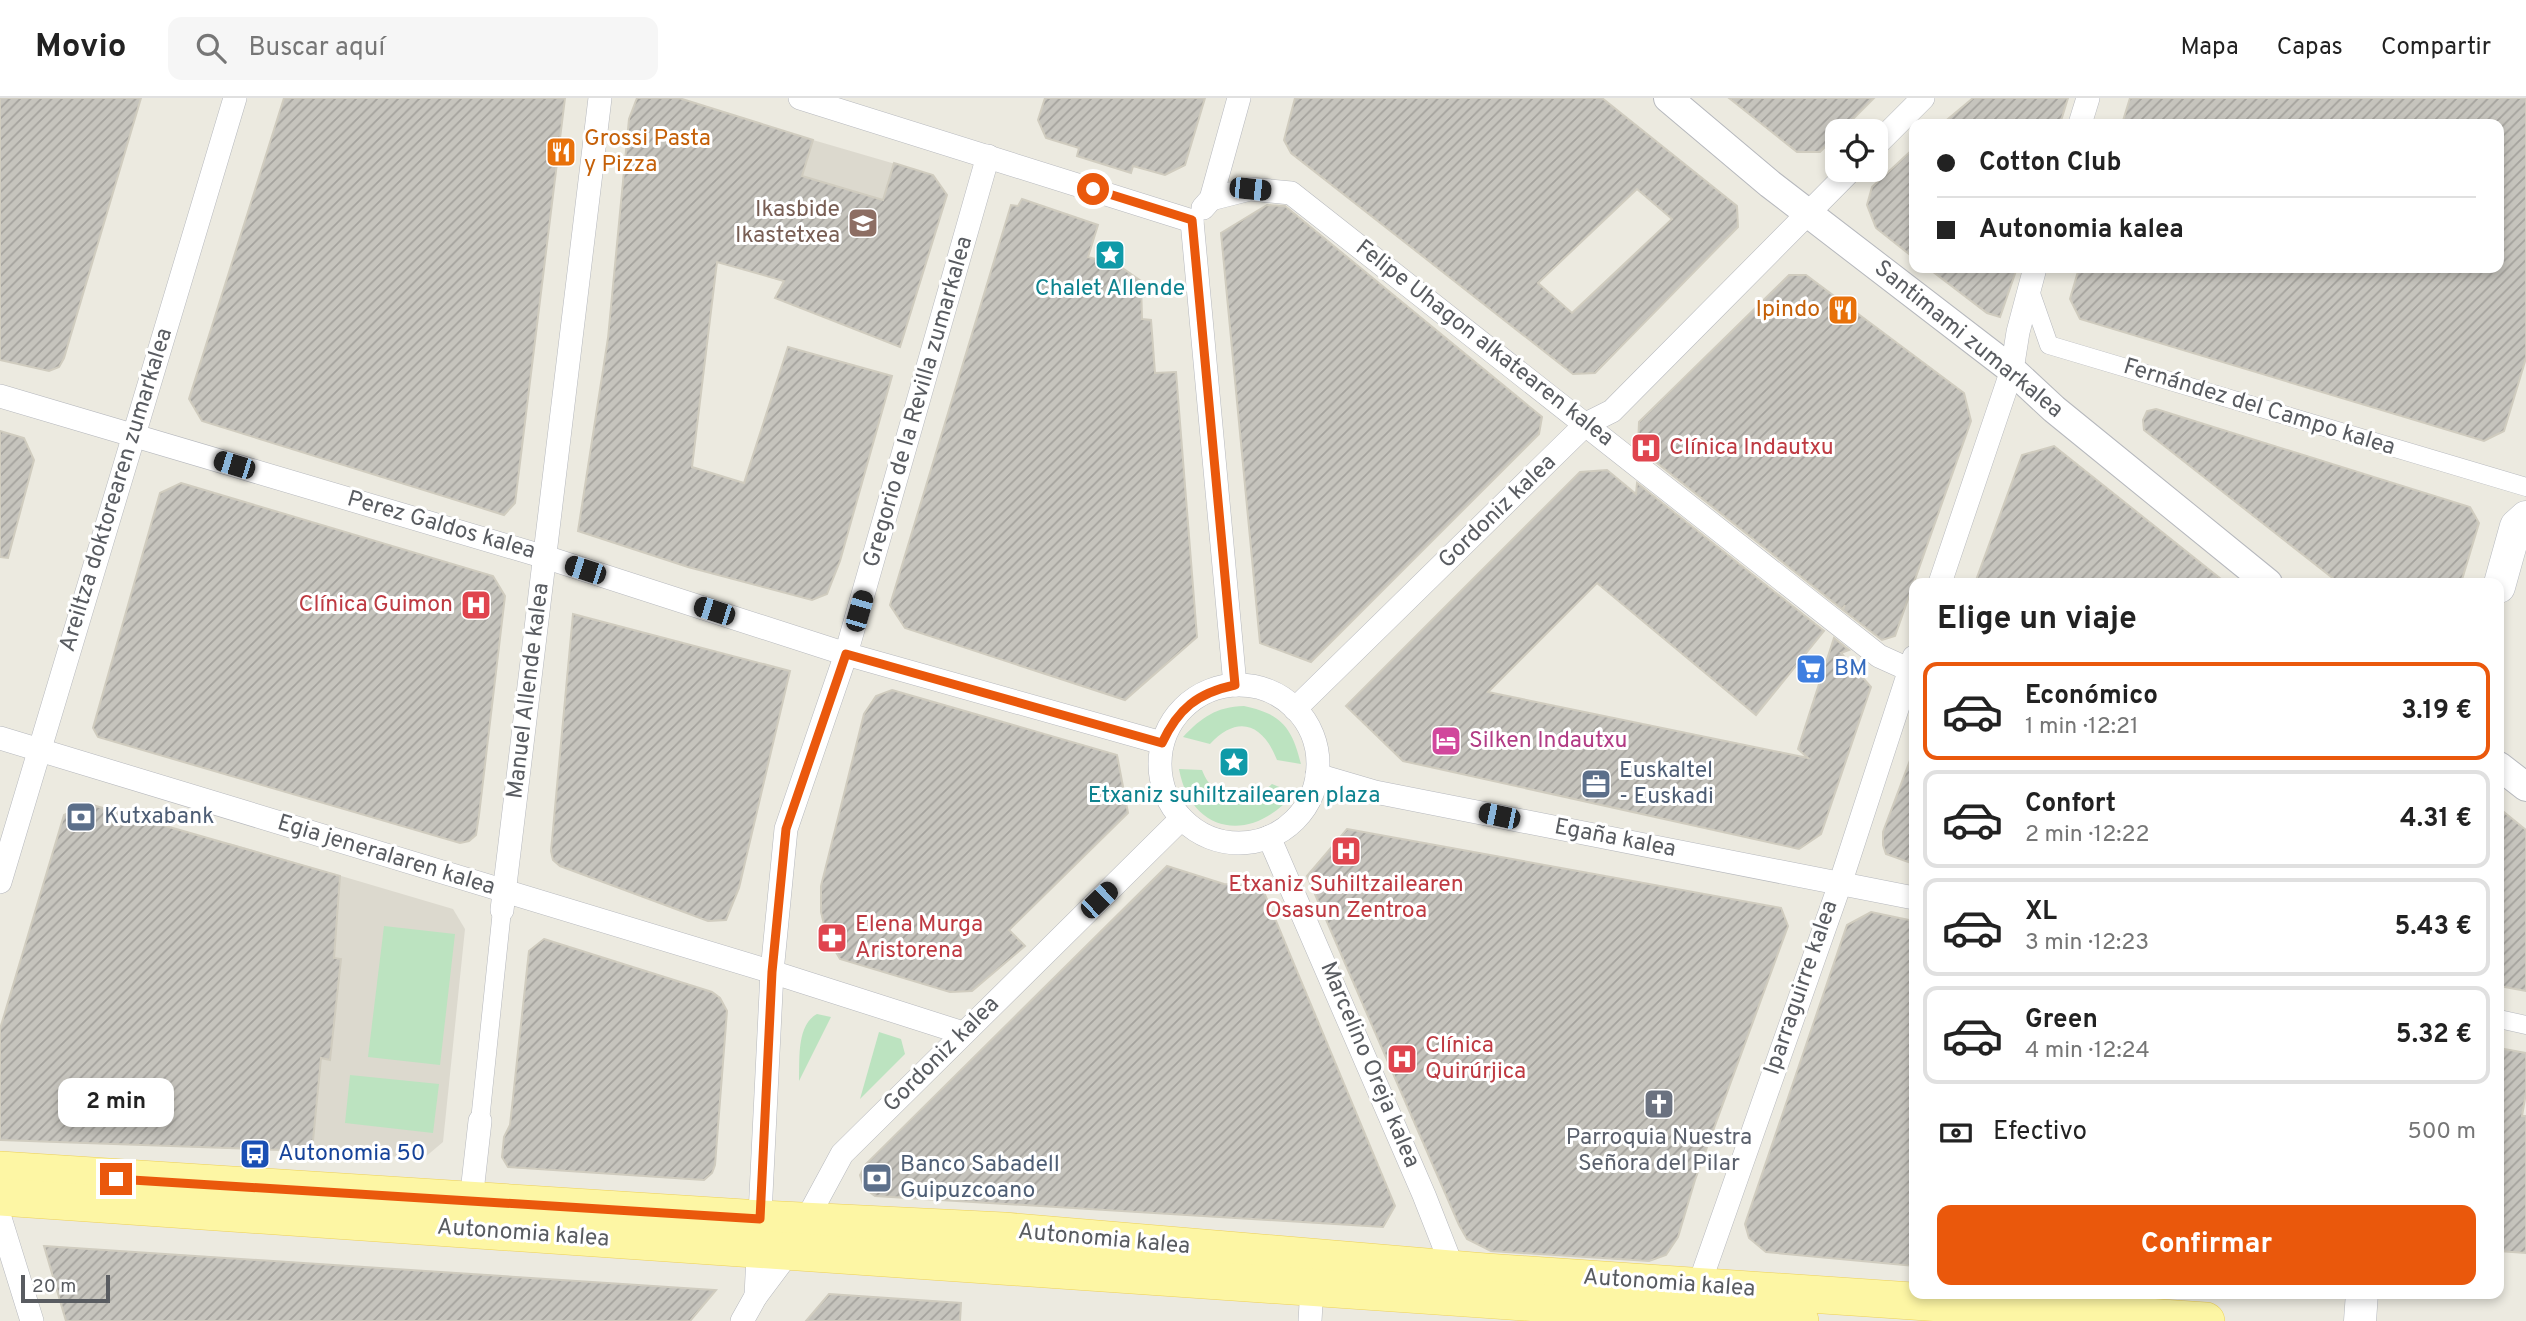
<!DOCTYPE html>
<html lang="es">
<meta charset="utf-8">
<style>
:root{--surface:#fff;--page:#f6f6f6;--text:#222;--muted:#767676;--line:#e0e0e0;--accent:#ea580c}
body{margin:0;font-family:Overpass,sans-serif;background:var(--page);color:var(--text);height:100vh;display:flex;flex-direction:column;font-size:26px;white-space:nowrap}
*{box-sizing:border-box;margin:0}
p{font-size:23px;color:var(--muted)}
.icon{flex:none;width:38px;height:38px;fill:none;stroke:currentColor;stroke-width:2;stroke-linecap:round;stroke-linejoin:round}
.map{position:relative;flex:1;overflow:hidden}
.side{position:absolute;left:1909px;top:480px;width:595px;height:721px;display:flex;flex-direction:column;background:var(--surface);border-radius:14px;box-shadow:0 4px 10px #0003}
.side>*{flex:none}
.hud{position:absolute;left:1909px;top:21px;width:595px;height:154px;border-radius:14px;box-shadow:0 4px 10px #0003;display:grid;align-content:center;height:154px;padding:0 28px;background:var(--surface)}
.tools{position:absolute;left:1825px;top:21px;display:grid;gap:14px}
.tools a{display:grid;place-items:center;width:63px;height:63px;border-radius:14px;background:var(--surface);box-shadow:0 4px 10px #0003;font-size:35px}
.scale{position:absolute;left:21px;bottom:18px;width:89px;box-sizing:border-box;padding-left:7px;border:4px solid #595c61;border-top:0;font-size:19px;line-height:24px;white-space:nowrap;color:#595c61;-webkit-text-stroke:5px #fff;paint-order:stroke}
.end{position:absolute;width:32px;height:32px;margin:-16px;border:9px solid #ea580c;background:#fff;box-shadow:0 0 0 4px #fff}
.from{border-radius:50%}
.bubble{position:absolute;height:49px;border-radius:14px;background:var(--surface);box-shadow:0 4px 10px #0003;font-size:23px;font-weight:700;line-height:49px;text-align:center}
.car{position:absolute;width:21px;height:42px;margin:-21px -10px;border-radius:9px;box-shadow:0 0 5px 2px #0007;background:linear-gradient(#222 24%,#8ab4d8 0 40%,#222 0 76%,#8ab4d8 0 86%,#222 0)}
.hud b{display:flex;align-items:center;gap:24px;height:66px;font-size:26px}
.hud b+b{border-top:2px solid var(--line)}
.hud i{width:18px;height:18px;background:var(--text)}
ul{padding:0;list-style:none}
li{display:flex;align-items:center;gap:21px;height:98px;margin:0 14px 10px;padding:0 14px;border:4px solid var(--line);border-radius:14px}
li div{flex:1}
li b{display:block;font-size:26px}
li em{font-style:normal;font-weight:700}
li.on{border-color:var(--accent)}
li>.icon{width:63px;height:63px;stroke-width:1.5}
h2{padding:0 28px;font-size:32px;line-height:84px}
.pay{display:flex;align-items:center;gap:18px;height:77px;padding:0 28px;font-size:26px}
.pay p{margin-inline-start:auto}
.primary-button{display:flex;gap:14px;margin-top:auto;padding:14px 28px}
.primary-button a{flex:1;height:80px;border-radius:14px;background:var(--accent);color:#fff;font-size:28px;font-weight:700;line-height:80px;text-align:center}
header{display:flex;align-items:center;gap:42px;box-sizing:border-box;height:98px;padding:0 35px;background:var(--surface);border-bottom:2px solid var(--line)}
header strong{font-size:33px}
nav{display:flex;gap:38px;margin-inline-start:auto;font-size:24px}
.search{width:490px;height:63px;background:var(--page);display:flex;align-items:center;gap:18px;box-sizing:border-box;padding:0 24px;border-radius:14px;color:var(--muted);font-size:26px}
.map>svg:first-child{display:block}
.education{fill:#dcd9ce}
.green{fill:#bce3c0}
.building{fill:url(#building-hatch);stroke:#d0ccbf;stroke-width:2;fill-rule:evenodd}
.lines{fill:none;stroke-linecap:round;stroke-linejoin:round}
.pedestrian-casing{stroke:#b6b8bd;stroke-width:19}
.minor-casing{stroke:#b6b8bd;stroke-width:24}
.tertiary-casing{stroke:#b6b8bd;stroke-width:30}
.secondary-casing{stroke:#b6b9bf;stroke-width:33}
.primary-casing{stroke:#edd058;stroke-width:38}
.pedestrian{stroke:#fff;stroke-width:18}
.minor{stroke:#fff;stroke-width:23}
.tertiary{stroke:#fff;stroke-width:28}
.secondary{stroke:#fff;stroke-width:32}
.primary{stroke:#fdf6a4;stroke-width:37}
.route{stroke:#ea580c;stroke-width:9}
.labels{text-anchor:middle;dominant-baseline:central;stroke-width:6;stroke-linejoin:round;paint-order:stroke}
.food-label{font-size:23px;fill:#c56008;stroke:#fff;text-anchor:start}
.education-label{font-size:23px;fill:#785e54;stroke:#fff;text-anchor:end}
.culture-label{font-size:23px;fill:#0d838f;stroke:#fff}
.street-label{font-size:23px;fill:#595c61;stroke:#fff}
.health-label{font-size:23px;fill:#be3a42;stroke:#fff;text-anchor:start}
.shop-label{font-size:23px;fill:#366cbe;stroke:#fff;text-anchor:start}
.hotel-label{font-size:23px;fill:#b23c85;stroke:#fff;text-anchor:start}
.service-label{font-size:23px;fill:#4e5e75;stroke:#fff;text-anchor:start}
.worship-label{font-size:23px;fill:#5b616d;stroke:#fff}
.transit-label{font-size:23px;fill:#164399;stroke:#fff;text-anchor:start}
</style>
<header>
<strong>Movio</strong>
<div class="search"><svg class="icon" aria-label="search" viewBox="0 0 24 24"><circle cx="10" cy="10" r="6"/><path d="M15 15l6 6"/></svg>Buscar aquí</div>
<nav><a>Mapa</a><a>Capas</a><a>Compartir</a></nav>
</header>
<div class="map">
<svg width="2526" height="1223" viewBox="0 0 2526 1223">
<defs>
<pattern id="building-hatch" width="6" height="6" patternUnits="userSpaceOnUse" patternTransform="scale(1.75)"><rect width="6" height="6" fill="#c6c4bd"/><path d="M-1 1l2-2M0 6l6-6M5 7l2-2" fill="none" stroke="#a4a29d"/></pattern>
</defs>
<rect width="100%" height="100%" fill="#eceae0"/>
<g class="education">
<path d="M813 42 933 77 947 97 909 222 771 180Z"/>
<path d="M229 745 453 811 465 831 443 1044 424 1060 206 1049Z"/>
</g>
<g class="green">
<path d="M1244 608C1282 616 1292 630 1301 666L1277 662C1263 626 1238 616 1210 646L1183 639C1202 619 1216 609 1244 608Z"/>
<path d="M1179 671 1202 672C1210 693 1232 713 1255 701 1261 698 1267 690 1272 686L1294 695C1253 746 1191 737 1179 671Z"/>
<path d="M384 828 455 836 440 967 368 959Z"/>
<path d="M817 916 831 919 799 983C800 963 796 927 817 916Z"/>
<path d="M879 934 901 941 905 956 860 1001Z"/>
<path d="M350 977 439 986 433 1035 345 1025Z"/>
</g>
<g class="building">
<path d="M0 0H141L64 260 59 269 49 273 0 262Z"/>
<path d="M284 0H565L515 405 504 417 202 323 189 301Z"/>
<path d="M637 0H679L813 42 802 78 883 102 894 65 933 77 947 97 900 249 775 200 784 183 717 164 692 369 744 385 788 249 892 278 840 463 827 496 812 502 688 469 578 433 608 240 629 21Z"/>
<path d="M1045 0H1205L1185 67 1165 77 1133 68 1131 75 1077 58 1079 50 1046 40 1038 22Z"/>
<path d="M1295 0H1602L1737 108 1738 129 1595 275 1573 276 1291 55 1284 42ZM1637 91 1672 121 1572 215 1538 185Z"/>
<path d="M1729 0H1874L1820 54H1797Z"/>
<path d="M1973 0H2068L2060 26H1942Z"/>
<path d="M2130 0H2526V260L2504 333 2484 343 2080 221 2070 201 2079 170H2499V26H2122Z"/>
<path d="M1914 50V160L1876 130 1867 107 1872 89Z"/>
<path d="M1022 101 1098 127 1088 159 1118 167 1141 183 1142 221 1151 222 1155 275 1176 274 1197 539 1125 602 905 530 890 507 1011 107 1018 108Z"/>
<path d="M1267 107 1285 108 1542 319 1539 336 1311 564 1260 545 1221 135Z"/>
<path d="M1928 170H2017L2000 219 1987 215Z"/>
<path d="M1789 177H1806L1964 295 1971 323 1895 538 1882 542 1843 512 1845 507 1842 511 1638 350 1639 324Z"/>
<path d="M2156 311 2470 409 2479 425 2461 485H2339L2144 332 2143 322 2147 313Z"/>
<path d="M0 333 24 340 34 362 8 460 0 459Z"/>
<path d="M2054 348 2226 485H1975L2022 357Z"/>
<path d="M1607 372 1636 396 1637 385 1824 533 1756 617 1597 485 1488 594 1808 660 1798 651 1834 540 1849 552 1841 555 1871 589 1821 736 1799 751 1403 663 1346 608 1580 374Z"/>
<path d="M181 385 493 478 505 498 479 717 476 737 469 743 460 745 98 639 93 630 160 395Z"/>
<path d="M573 516 790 573 739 790 726 822 708 823 560 768 553 762 551 753Z"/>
<path d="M892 592 1117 657 1128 715 1009 832 1025 848 972 893 950 894 840 861 827 839 821 814V788L864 616 876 598Z"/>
<path d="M1912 657H1914V766L1886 756 1883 747V734Z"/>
<path d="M89 706 340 778 334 860 341 861 330 962 321 960 312 1053 0 1042V931L64 717Z"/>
<path d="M2499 710 2526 732V893L2499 888Z"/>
<path d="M1347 731 1781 810 1788 828 1695 1082 1678 1139 1666 1157 1649 1163 1491 1153 1467 1141 1459 1127 1307 778Z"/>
<path d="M1167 768 1224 786 1261 787 1395 1108 1383 1129 875 1098 864 1090 860 1077 866 1066Z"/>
<path d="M1871 814 1914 823V1168L1766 1154 1749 1140 1745 1126 1847 827Z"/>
<path d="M544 841 712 894 720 900 727 913 715 1067 712 1075 704 1082 508 1069 502 1059 504 1039 510 1027 529 853Z"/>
<path d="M2499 950 2526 955V995L2522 1018H2526V1155L2499 1153Z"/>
<path d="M44 1148 74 1150 716 1192 690 1223H66Z"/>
<path d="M829 1196 961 1205 960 1223H806Z"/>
</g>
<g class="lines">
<g class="pedestrian-casing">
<g id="pedestrian">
<path d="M2029 190 2049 247 2526 389"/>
<path d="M2499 921 2526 927"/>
<path d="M480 1023 502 812"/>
</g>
</g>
<g class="minor-casing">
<g id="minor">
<path d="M800 0 1192 123"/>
<path d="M2080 26 2088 0"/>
<path d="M1876 47 1923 0"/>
<path d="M1211 101 1250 91 1291 95 1879 558 1910 572"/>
<path d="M1203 110 1211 101 1239 0"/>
<path d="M1192 123 1235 587"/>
<path d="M0 298 545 459 846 556 1162 645"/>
<path d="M1940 485 2012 272 2018 234 2035 170"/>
<circle cx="1239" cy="666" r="79"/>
<path d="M1295 611 1586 326 1612 313 1851 72"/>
<path d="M0 640 772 874 963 935"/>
<path d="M1317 677 1375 694 1914 800"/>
<path d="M1269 739 1424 1097 1457 1181"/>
<path d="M0 784 235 0"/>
<path d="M502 812 600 0"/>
<path d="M471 1103 480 1023"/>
<path d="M0 1120 32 1223"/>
<path d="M756 1198 772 874 786 731 846 556 988 58"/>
<path d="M1701 1199 1699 1187 1840 786 1914 559"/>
<path d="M742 1223 756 1198 789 1154 842 1056 1181 721"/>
<path d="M1310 1223 1312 1188"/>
</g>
</g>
<g class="tertiary-casing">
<g id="tertiary">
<path d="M1668 0 1770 86 2012 272 2054 311 2268 485"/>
<path d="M2499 668 2526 689"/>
</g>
</g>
<g class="secondary-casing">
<g id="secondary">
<path d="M2499 489 2516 428 2526 419"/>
<path d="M2360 1223 2362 1195"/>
</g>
</g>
<g class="primary-casing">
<g id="primary">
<path d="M0 1072 760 1121 1004 1133 1485 1174 2206 1223"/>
<path d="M0 1099 1800 1223"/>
</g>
</g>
<use href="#pedestrian" class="pedestrian"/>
<use href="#minor" class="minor"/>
<use href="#tertiary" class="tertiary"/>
<use href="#secondary" class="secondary"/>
<use href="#primary" class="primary"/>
</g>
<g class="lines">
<path class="route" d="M116 1081 760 1121 772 874 786 731 846 556 1162 645C1178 611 1197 595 1235 587L1192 122 1093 91"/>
</g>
<defs>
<g id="restaurant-square" transform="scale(1.575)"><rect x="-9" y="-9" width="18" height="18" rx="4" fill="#e8710a" stroke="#fff"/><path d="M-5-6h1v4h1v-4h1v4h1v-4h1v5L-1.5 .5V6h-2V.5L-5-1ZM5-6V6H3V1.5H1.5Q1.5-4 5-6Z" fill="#fff"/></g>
<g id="school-square" transform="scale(1.575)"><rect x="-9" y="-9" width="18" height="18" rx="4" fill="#8d6e63" stroke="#fff"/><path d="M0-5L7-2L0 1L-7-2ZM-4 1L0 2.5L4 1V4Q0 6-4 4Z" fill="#fff"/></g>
<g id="sight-square" transform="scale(1.575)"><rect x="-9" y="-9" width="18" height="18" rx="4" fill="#0f9aa8" stroke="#fff"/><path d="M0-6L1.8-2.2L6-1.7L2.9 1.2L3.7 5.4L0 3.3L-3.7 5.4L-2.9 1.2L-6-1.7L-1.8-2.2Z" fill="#fff"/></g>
<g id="hospital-square" transform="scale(1.575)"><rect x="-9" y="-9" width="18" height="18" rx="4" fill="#e0444e" stroke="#fff"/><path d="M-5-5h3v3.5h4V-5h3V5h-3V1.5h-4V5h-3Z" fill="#fff"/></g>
<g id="supermarket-square" transform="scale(1.575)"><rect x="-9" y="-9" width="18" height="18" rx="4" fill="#3f7fe0" stroke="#fff"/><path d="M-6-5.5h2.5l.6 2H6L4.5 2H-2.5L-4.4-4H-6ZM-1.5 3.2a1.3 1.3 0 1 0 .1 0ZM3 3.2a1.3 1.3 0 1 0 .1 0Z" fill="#fff"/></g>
<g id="hotel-square" transform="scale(1.575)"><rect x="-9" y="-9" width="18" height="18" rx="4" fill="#d1479c" stroke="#fff"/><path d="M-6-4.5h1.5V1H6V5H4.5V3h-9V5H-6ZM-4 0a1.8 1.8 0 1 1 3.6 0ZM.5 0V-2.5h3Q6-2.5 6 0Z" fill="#fff"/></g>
<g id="office-square" transform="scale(1.575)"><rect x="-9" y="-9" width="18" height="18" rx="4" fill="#5c6f8a" stroke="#fff"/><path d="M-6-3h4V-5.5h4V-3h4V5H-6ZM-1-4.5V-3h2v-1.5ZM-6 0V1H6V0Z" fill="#fff"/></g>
<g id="bank-square" transform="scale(1.575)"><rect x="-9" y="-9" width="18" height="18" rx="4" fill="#5c6f8a" stroke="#fff"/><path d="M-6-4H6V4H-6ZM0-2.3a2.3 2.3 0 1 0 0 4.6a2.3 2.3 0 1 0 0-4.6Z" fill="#fff"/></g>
<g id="pharmacy-square" transform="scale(1.575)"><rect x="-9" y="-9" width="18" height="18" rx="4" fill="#e0444e" stroke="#fff"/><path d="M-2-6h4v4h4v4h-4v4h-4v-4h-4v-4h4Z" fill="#fff"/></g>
<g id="church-square" transform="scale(1.575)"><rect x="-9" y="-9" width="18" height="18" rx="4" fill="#6b7280" stroke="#fff"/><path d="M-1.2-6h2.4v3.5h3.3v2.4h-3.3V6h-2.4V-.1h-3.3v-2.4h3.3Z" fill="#fff"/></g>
<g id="bus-square" transform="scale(1.575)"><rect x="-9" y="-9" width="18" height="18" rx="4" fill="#1a4fb4" stroke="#fff"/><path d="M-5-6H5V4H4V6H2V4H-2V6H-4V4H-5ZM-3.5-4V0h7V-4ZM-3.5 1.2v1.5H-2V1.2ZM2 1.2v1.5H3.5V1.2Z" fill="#fff"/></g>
</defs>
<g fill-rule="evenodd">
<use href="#restaurant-square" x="561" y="54"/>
<use href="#school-square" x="863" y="125"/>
<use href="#sight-square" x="1110" y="157"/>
<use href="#restaurant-square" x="1843" y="212"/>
<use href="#hospital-square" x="1646" y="350"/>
<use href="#hospital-square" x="476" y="507"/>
<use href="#supermarket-square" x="1811" y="571"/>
<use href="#hotel-square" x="1446" y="643"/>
<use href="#sight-square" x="1234" y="664"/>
<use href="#office-square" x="1596" y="686"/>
<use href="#bank-square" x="81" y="719"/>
<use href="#hospital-square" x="1346" y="753"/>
<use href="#pharmacy-square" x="832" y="840"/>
<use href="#hospital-square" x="1402" y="961"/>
<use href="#church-square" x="1659" y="1006"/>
<use href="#bus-square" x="255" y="1056"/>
<use href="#bank-square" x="877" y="1080"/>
</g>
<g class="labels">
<g class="food-label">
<text x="584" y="41">Grossi Pasta<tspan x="584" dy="26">y Pizza</tspan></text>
<text x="1820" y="212" text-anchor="end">Ipindo</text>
</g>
<g class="education-label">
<text x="840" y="112">Ikasbide<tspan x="840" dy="26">Ikastetxea</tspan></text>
</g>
<g class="culture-label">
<text x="1110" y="191">Chalet Allende</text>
<text x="1234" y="698">Etxaniz suhiltzailearen plaza</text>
</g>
<g class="street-label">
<text transform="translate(1968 242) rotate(39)">Santimami zumarkalea</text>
<text transform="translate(1484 246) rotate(38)">Felipe Uhagon alkatearen kalea</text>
<text transform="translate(919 304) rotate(-74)">Gregorio de la Revilla zumarkalea</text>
<text transform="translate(2259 310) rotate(17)">Fernández del Campo kalea</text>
<text transform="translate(117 392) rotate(-73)">Areiltza doktorearen zumarkalea</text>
<text transform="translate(1498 414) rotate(-44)">Gordoniz kalea</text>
<text transform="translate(441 428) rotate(16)">Perez Galdos kalea</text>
<text transform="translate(529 593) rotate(-83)">Manuel Allende kalea</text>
<text transform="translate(1615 741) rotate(11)">Egaña kalea</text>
<text transform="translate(386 758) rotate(17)">Egia jeneralaren kalea</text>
<text transform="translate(1802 890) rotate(-71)">Iparraguirre kalea</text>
<text transform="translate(942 957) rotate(-45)">Gordoniz kalea</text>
<text transform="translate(1369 967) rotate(67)">Marcelino Oreja kalea</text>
<text transform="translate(523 1136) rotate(4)">Autonomia kalea</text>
<text transform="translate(1104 1142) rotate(5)">Autonomia kalea</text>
<text transform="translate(1669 1186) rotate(4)">Autonomia kalea</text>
</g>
<g class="health-label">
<text x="1669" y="350">Clínica Indautxu</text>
<text x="453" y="507" text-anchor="end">Clínica Guimon</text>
<text x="1346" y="787" text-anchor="middle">Etxaniz Suhiltzailearen<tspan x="1346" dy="26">Osasun Zentroa</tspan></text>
<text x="855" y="827">Elena Murga<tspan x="855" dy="26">Aristorena</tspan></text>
<text x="1425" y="948">Clínica<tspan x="1425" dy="26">Quirúrjica</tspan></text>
</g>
<g class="shop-label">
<text x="1834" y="571">BM</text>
</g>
<g class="hotel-label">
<text x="1469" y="643">Silken Indautxu</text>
</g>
<g class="service-label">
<text x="1619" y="673">Euskaltel<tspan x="1619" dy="26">- Euskadi</tspan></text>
<text x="104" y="719">Kutxabank</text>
<text x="900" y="1067">Banco Sabadell<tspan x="900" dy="26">Guipuzcoano</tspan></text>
</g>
<g class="worship-label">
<text x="1659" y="1040">Parroquia Nuestra<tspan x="1659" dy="26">Señora del Pilar</tspan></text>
</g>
<g class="transit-label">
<text x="278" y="1056">Autonomia 50</text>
</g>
</g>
</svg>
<div class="tools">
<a><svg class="icon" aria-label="locate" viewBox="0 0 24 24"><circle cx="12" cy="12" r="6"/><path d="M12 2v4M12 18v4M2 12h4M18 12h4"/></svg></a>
</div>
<div class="scale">20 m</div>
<i class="end from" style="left:1093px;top:91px"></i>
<i class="end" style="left:116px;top:1081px"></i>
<div class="bubble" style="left:58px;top:980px;width:116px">2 min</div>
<i class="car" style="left:1250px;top:91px;rotate:96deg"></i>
<i class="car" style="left:234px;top:367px;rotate:287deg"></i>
<i class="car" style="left:585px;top:472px;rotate:288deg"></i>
<i class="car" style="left:714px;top:513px;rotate:288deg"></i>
<i class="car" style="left:859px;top:513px;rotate:16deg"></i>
<i class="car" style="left:1499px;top:718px;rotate:282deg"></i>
<i class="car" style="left:1099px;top:802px;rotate:46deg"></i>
<div class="hud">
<b><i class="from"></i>Cotton Club</b>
<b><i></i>Autonomia kalea</b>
</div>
<section class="side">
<h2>Elige un viaje</h2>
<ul>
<li class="on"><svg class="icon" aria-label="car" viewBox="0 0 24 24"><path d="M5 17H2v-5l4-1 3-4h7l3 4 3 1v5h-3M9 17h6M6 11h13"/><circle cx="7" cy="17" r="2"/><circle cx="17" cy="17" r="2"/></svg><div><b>Económico</b><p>1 min · 12:21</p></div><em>3.19 €</em></li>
<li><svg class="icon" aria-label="car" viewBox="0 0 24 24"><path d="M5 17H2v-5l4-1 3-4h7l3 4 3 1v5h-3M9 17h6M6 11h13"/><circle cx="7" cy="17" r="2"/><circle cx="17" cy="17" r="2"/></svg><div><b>Confort</b><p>2 min · 12:22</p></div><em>4.31 €</em></li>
<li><svg class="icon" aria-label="car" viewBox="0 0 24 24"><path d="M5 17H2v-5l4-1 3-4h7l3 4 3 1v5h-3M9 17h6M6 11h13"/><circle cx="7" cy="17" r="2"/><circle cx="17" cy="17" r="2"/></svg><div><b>XL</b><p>3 min · 12:23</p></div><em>5.43 €</em></li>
<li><svg class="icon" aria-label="car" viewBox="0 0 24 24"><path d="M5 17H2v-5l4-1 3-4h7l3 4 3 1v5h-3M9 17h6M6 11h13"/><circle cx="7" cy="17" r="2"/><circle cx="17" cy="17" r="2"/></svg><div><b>Green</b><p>4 min · 12:24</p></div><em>5.32 €</em></li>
</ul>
<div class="pay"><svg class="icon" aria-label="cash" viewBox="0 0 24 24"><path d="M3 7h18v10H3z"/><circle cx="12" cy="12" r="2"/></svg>Efectivo<p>500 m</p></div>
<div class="primary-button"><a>Confirmar</a></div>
</section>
</div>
